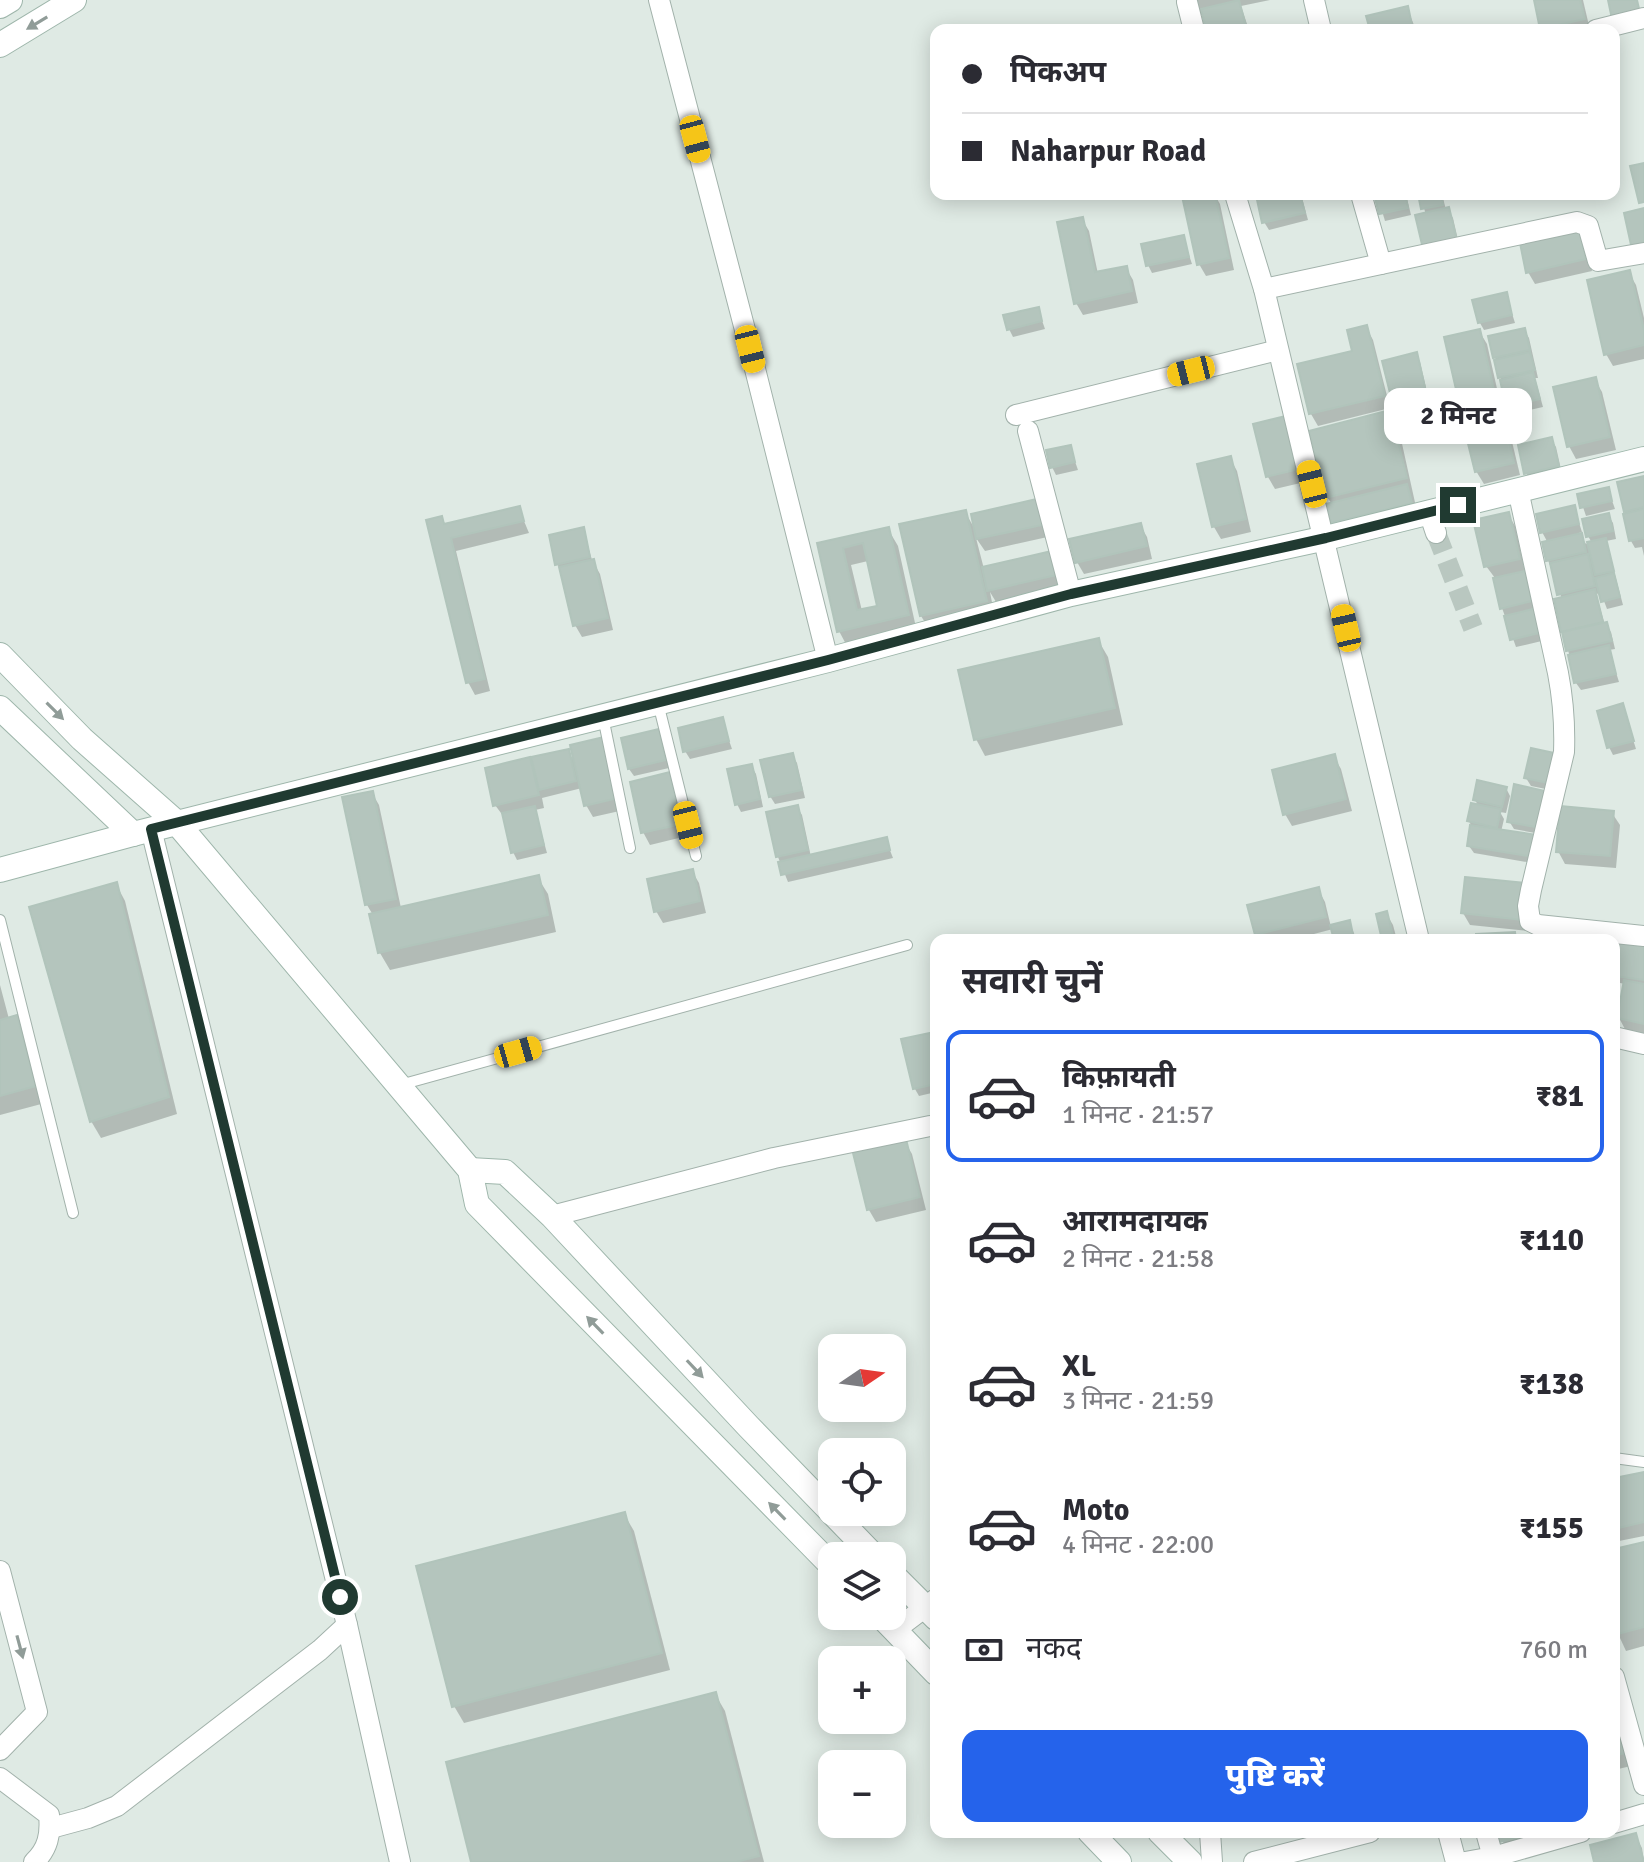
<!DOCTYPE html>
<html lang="hi">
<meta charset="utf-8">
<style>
:root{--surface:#fff;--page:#f2f2f3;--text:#2b2b33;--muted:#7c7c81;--line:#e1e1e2;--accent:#2563eb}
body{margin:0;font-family:Signika,"Noto Sans Devanagari",sans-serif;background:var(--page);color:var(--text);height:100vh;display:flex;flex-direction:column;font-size:30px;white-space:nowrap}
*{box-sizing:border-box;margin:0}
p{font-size:26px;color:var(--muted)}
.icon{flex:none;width:44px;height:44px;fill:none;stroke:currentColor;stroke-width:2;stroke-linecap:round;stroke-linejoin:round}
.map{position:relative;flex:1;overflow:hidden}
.panel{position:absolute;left:930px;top:934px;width:690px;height:904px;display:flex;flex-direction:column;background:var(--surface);border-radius:16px;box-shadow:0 4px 20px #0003}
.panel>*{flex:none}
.banner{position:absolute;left:930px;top:24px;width:690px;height:176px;border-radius:16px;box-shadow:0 4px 20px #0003;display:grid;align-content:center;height:176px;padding:0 32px;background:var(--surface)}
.needle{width:52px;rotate:77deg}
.buttons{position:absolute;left:818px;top:1334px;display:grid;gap:16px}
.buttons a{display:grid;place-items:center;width:88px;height:88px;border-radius:16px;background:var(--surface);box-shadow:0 4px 20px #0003;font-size:40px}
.end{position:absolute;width:36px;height:36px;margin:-18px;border:10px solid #203a31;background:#fff;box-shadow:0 0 0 4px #fff}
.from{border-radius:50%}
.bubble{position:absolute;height:56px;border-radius:16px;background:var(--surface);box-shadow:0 4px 20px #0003;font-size:26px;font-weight:800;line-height:56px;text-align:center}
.car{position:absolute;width:24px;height:48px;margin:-24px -12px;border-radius:10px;box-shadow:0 0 6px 2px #0007;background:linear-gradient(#f5c518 24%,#345 0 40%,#f5c518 0 76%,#345 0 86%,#f5c518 0)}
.banner b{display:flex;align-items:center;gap:28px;height:76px;font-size:30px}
.banner b+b{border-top:2px solid var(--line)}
.banner i{width:20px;height:20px;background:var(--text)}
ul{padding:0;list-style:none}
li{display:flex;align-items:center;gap:24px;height:132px;margin:0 16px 12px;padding:0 16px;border:4px solid transparent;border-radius:16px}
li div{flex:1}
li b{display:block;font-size:30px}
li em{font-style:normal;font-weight:800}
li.on{border-color:var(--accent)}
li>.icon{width:72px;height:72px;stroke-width:1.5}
h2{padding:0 32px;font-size:36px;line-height:96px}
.pay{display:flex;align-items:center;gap:20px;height:88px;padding:0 32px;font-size:30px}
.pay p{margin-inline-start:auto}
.cta{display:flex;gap:16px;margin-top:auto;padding:16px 32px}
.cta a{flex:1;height:92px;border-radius:16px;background:var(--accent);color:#fff;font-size:32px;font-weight:800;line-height:92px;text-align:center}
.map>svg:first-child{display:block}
.shadow{fill:#0003;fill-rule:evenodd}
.building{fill:#b4c5bd;stroke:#b1c4bb;stroke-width:2;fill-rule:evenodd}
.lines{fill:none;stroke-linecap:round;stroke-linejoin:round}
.street-tunnel{stroke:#b9c7c0;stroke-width:20;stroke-dasharray:20 10;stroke-linecap:butt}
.lane-casing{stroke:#a2b2ab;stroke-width:12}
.street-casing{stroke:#a2b2ab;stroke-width:22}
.secondary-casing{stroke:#9eb6ab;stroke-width:26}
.lane{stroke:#fff;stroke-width:10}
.street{stroke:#fff;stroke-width:20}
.secondary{stroke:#fff;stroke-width:24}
.oneway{fill:#909c98}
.route{stroke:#203a31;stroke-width:10}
</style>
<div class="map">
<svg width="1644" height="1862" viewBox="0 0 1644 1862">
<rect width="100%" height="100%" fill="#dfeae4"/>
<g class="shadow">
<path d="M1192 0H1270L1241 6 1249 30H1208L1204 15H1201Z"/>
<path d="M1536 0H1583L1590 30H1543Z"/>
<path d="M1407 8 1416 30H1372Z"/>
<path d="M1200 194H1214L1220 204 1234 270 1206 276 1199 264Z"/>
<path d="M1270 194H1301L1308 220 1269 230 1264 222Z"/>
<path d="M1377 194H1406L1411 215 1385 221Z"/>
<path d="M1420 194H1442L1446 210H1448L1453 218 1461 253 1426 215Z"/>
<path d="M1082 219 1089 231 1098 274 1126 268 1133 280 1138 303 1083 315 1076 303Z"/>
<path d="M1183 237 1192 264 1152 273 1148 265Z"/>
<path d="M1586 244 1592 271 1535 284 1528 272Z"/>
<path d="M1629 273 1636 285 1644 318V359L1613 366 1606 354Z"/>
<path d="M1506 294 1515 323 1484 330 1480 323Z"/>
<path d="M1038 309 1045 329 1013 337 1009 329Z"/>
<path d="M1366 327 1373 340 1390 408 1318 426 1311 414 1300 366 1355 352Z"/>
<path d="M1524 330 1529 338 1538 378H1535L1543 407 1512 414 1508 406 1495 357Z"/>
<path d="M1479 331 1487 344 1500 402 1467 410 1460 397Z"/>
<path d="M1416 354 1420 362 1429 400 1398 408 1394 400Z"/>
<path d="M1595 380 1602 392 1616 450 1576 459 1569 446Z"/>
<path d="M1501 412 1508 425 1520 475 1484 484 1476 471Z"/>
<path d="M1389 413 1399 430 1418 516 1340 535 1333 523 1329 505 1332 504 1327 497Z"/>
<path d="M1255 425 1309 481 1275 489 1268 477Z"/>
<path d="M1551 439 1556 447 1562 474 1531 481 1526 473Z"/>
<path d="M1070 447 1078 470 1056 475 1052 467Z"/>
<path d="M1230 458 1237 471 1251 532 1221 539 1214 527 1199 466Z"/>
<path d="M1644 478V556L1642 547 1635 548 1631 541 1619 484Z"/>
<path d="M1608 489 1615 509 1586 516 1579 495Z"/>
<path d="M1040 500 1052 536 985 551 976 538 984 569 1055 553 1067 586 996 602 990 592 995 618 931 632 921 616 965 512 976 531Z"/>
<path d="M1574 507 1582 532 1579 533 1586 544 1592 543 1588 536 1608 515 1613 523 1616 539 1606 541 1623 605 1607 609 1601 593 1596 594 1605 625 1611 632 1615 649 1609 650 1619 682 1581 690 1576 683 1556 600 1562 599 1548 560V543L1542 532Z"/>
<path d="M519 509 529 533 456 551 490 691 475 695 468 682 441 519 446 526Z"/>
<path d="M1508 514 1515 526 1525 571 1523 572 1529 581 1546 640 1516 647 1502 608 1495 578 1486 566Z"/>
<path d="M1140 525 1147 537 1152 559 1084 574 1077 562Z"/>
<path d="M583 529 592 560 600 574 613 630 582 637 575 625 562 572 557 564Z"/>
<path d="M888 529 898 546 917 632 848 648 839 631 819 545ZM868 561 879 607 862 611 851 565Z"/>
<path d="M1098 640 1108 657 1123 725 985 756 976 739Z"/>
<path d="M1622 705 1636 749 1613 755 1609 747Z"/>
<path d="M722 720 732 749 690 759 685 751Z"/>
<path d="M658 732 662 739 669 768 634 776 629 769Z"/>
<path d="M603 740 624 810 593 817 586 805 582 788 542 798 544 808 535 810 547 853 517 860 513 852 504 817 495 805 529 760 535 770 568 751 575 763Z"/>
<path d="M1532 750 1556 791 1531 786 1526 778Z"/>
<path d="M792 755 797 763 805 798 775 804 770 796Z"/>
<path d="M1334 757 1341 769 1352 811 1292 826 1285 814Z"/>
<path d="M751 766 756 774 763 807 741 812 737 804Z"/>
<path d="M669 775 676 787 687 836 650 845 643 832Z"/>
<path d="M1506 788 1510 796 1506 813 1500 812 1504 819 1501 832 1538 864 1474 853 1469 846 1472 827 1469 821 1479 807 1475 800Z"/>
<path d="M372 793 379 805 401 908 538 878 548 894 556 932 390 970 380 953 373 915 367 905 344 799Z"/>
<path d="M1553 802 1546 835 1514 829 1509 821Z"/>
<path d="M797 807 802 815 811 857 886 840 893 858 788 882 778 857 768 813Z"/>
<path d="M1612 813 1620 825 1616 868 1565 864 1558 851Z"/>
<path d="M692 871 699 883 706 913 663 923 656 911Z"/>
<path d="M116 884 125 901 177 1114 101 1138 91 1121Z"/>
<path d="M1318 889 1325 902 1331 927 1349 922 1357 940H1336L1333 929 1291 940H1260L1257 934Z"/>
<path d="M1532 897 1528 931 1470 925 1463 913Z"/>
<path d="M1386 913 1393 925 1397 940H1384Z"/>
<path d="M1644 942V1034L1626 1031 1619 1018 1625 984 1620 983 1616 976Z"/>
<path d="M0 985 9 1019 16 1017 25 1034 45 1103 0 1115Z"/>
<path d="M929 1035 936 1053V1092L919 1096 915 1089Z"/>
<path d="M905 1142 912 1154 926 1210 876 1222 869 1210 855 1154Z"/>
<path d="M1644 1476V1536L1614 1542V1480Z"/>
<path d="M624 1514 634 1531 670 1670 464 1723 454 1706Z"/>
<path d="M1644 1544V1646L1626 1651 1614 1625V1551Z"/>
<path d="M715 1694 725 1711 764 1862H473Z"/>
<path d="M1614 1696 1631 1766 1614 1770Z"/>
<path d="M1499 1832H1537L1539 1840 1506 1849Z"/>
<path d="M1635 1835 1642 1848 1644 1862H1596Z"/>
</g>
<g class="building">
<path d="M1239 0 1247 30H1206L1201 9Z"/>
<path d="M1534 0H1580L1585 19 1540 29Z"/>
<path d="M1608 0H1637L1640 13 1612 19Z"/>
<path d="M1408 6 1413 30H1370L1366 16Z"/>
<path d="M1644 163V202L1639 203 1630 166Z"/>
<path d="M1191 194H1215L1229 258 1197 265 1182 196Z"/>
<path d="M1262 194H1300L1305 213 1262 223 1256 195Z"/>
<path d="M1374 194H1405L1408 208 1379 214Z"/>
<path d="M1418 194H1441L1443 205 1421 209Z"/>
<path d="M1449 207 1458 245 1424 253 1415 215Z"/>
<path d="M1644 208V251L1633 254 1624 213Z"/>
<path d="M1083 217 1095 272 1127 266 1132 291 1074 304 1057 222Z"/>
<path d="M1580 230 1586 259 1526 273 1520 243Z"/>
<path d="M1184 235 1189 257 1146 266 1141 244Z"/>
<path d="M1630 270 1644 330V345L1604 355 1587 280Z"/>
<path d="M1507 292 1512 315 1478 323 1472 300Z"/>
<path d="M1039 307 1042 321 1007 330 1003 315Z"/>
<path d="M1367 325 1385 396 1309 414 1297 364 1352 351 1347 330Z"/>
<path d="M1525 328 1530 350 1493 358 1488 336Z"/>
<path d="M1480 329 1494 390 1458 398 1444 337Z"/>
<path d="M1417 352 1426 392 1392 401 1382 361Z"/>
<path d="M1530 352 1535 370 1498 378 1494 360Z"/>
<path d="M1533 372 1540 399 1506 407 1500 380Z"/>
<path d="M1596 377 1610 437 1567 447 1553 387Z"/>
<path d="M1390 410 1407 478 1325 498 1309 431Z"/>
<path d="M1502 410 1514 463 1475 472 1462 419Z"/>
<path d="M1290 415 1303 468 1266 477 1253 424Z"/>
<path d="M1552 437 1559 466 1524 474 1518 445Z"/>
<path d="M1071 445 1075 462 1050 468 1046 450Z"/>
<path d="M1231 456 1246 519 1212 527 1197 464Z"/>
<path d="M1644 476V507L1624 512 1617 482Z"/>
<path d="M1407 484 1412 503 1331 523 1326 504Z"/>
<path d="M1609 487 1612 501 1580 508 1577 494Z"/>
<path d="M1041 498 1047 524 976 539 971 514Z"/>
<path d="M1575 505 1579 524 1540 533 1536 514Z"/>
<path d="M520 506 524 521 451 538 485 679 466 683 426 520 442 516 444 524Z"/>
<path d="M1644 509V538L1629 541 1623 514Z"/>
<path d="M966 510 987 601 920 616 899 524Z"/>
<path d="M1509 512 1520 559 1484 567 1473 520Z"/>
<path d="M1609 513 1613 531 1586 537 1582 519Z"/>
<path d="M1141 523 1147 546 1075 563 1069 539Z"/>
<path d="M584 527 590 557 555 565 549 535Z"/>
<path d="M889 527 909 615 837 632 817 543ZM863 543 877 606 857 610 843 548Z"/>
<path d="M1582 533 1586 552 1546 561 1542 542Z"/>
<path d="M1606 538 1614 571 1595 575 1587 542Z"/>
<path d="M1056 550 1061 574 987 591 982 567Z"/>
<path d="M1588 554 1595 586 1557 595 1550 563Z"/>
<path d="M594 559 608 618 573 626 559 567Z"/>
<path d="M1525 571 1532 601 1500 609 1493 578Z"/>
<path d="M1614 573 1620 597 1601 602 1595 578Z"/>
<path d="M1595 589 1603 622 1561 632 1554 599Z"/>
<path d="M1537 608 1543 632 1510 640 1504 616Z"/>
<path d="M1607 622 1612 641 1566 651 1562 632Z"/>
<path d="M1099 638 1115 708 974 740 958 670Z"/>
<path d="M1609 645 1616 674 1574 683 1568 655Z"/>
<path d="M1623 703 1634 741 1607 748 1597 711Z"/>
<path d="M723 717 729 741 683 752 678 728Z"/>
<path d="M659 729 666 760 628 769 621 738Z"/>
<path d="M604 737 618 798 584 806 570 745Z"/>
<path d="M1531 748 1559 754 1553 784 1524 778Z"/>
<path d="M569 749 576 781 539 790 531 757Z"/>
<path d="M793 753 802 790 769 797 760 760Z"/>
<path d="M1335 754 1346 799 1283 815 1272 770Z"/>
<path d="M530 757 539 795 493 806 485 768Z"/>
<path d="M752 764 760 799 735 805 727 769Z"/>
<path d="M670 772 682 824 641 833 630 782Z"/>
<path d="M1477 780 1507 787 1502 807 1473 800Z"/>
<path d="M1514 784 1549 792 1542 828 1507 822Z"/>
<path d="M373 791 396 899 365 905 342 797Z"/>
<path d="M1471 803 1501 809 1497 828 1467 821Z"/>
<path d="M798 805 808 850 776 857 766 812Z"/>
<path d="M535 806 544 845 511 853 502 813Z"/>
<path d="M1560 806 1614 811 1610 856 1556 852Z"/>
<path d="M1470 825 1537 835 1534 857 1467 846Z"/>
<path d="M887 837 890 850 781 875 778 862Z"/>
<path d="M693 869 700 901 654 912 647 879Z"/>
<path d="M539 875 548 915 378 953 369 914Z"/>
<path d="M1465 877 1526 883 1522 920 1461 913Z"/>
<path d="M117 882 169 1097 90 1122 29 907Z"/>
<path d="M1319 887 1326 917 1255 935 1247 905Z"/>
<path d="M1387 911 1394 940H1382L1376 914Z"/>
<path d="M1350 920 1354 940H1334L1330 925Z"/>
<path d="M1515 932 1516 940H1476V934Z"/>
<path d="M1619 936 1644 940V980L1614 976Z"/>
<path d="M1624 980 1644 984V1024L1617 1018Z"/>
<path d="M17 1015 36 1086 0 1096V1020Z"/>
<path d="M930 1033 936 1058V1084L913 1089 901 1039Z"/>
<path d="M906 1139 920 1197 867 1210 853 1153Z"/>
<path d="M1644 1472V1522L1614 1529V1478Z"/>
<path d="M625 1512 662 1653 452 1707 416 1566Z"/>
<path d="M1644 1542V1627L1614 1635V1549Z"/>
<path d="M716 1692 759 1856 736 1862H471L446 1762Z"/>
<path d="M1618 1723 1625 1753 1614 1756V1724Z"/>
<path d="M1497 1832H1536V1833L1499 1842Z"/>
<path d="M1636 1833 1644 1862H1594L1590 1845Z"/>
</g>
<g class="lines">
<path class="street-tunnel" d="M1436 533 1473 628"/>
<g class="lane-casing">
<g id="lane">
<path d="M658 703 696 856"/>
<path d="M603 717 630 848"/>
<path d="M0 920 73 1213"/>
<path d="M400 1085 907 945"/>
<path d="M1614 1458 1644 1462"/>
</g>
</g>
<g class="street-casing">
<g id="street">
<path d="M659 0 750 349 828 660"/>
<path d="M1314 0 1321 30"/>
<path d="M1187 2 1194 30"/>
<path d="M1596 30 1644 18"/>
<path d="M1235 194 1264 289 1419 940"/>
<path d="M1361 194 1381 264"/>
<path d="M1264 289 1577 222 1588 226 1598 261 1644 253"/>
<path d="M1016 415 1278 350"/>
<path d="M1028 431 1071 594"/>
<path d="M1518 490 1558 673C1563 699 1565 725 1564 752L1531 890 1528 906 1530 921 1538 925 1644 936"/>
<path d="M1429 512 1436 533"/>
<path d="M151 829 347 1625 400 1862"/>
<path d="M1614 1037 1644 1044"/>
<path d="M552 1216 774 1158 930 1126"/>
<path d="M0 1571 37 1712 0 1750"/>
<path d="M895 1630 936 1599"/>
<path d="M1614 1677 1644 1785"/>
<path d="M0 1778 49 1815C51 1834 48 1849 34 1862"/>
<path d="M1614 1823 1644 1814"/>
<path d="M51 1828 88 1818 117 1806 320 1650 347 1625"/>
<path d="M1210 1832 1212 1862"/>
<path d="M1448 1832 1456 1862"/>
<path d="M1486 1832 1493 1857"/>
<path d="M1254 1862 1370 1832"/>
<path d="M1465 1862 1493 1857 1581 1832"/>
</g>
</g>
<g class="secondary-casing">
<g id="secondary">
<path d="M0 6 10 0"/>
<path d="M0 45 74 0"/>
<path d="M0 655 82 739 177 823 470 1170 477 1204 832 1566"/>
<path d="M0 708 133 834"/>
<path d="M0 870 133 834 828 660 1071 594 1326 538 1644 459"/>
<path d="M470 1170 505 1172 552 1216 748 1426 874 1556"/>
<path d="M892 1574 936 1618"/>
<path d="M881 1616 936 1673"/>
<path d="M1090 1832 1119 1862"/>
<path d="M1160 1832 1190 1862"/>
</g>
</g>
<use href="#lane" class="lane"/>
<use href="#street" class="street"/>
<use href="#secondary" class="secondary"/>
</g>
<defs><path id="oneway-solid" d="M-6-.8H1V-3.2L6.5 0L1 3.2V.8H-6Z" transform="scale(2)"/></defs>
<g class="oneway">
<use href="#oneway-solid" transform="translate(37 23) rotate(149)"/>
<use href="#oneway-solid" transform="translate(55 711) rotate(45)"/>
<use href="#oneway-solid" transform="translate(595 1325) rotate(-134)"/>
<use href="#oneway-solid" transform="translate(695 1369) rotate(47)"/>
<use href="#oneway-solid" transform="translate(777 1511) rotate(-134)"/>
<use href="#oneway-solid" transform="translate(20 1647) rotate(75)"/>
</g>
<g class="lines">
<path class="route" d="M340 1597 151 829 828 660 1071 594 1326 538 1458 505"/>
</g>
</svg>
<div class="buttons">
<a><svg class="needle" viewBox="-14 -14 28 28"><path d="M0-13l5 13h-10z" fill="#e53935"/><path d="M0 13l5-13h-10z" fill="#7c7c81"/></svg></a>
<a><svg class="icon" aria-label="locate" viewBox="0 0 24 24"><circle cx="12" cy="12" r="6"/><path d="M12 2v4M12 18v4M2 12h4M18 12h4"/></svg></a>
<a><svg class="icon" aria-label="layers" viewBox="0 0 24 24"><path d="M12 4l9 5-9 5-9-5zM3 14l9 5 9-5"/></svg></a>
<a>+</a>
<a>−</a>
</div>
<i class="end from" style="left:340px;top:1597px"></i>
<i class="end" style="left:1458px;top:505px"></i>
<div class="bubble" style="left:1384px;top:388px;width:148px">2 मिनट</div>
<i class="car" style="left:695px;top:139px;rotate:165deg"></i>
<i class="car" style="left:750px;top:349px;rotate:166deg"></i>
<i class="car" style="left:1191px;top:371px;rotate:256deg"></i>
<i class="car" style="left:1312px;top:484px;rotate:346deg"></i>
<i class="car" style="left:1346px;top:628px;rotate:347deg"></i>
<i class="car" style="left:688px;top:825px;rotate:166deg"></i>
<i class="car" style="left:518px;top:1052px;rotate:74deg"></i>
<div class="banner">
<b><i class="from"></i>पिकअप</b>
<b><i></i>Naharpur Road</b>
</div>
<section class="panel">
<h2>सवारी चुनें</h2>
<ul>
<li class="on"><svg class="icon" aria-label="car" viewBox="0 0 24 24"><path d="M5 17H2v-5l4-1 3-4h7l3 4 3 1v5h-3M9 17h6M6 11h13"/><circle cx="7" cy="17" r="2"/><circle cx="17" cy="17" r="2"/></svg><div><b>किफ़ायती</b><p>1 मिनट · 21:57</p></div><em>₹81</em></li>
<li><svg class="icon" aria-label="car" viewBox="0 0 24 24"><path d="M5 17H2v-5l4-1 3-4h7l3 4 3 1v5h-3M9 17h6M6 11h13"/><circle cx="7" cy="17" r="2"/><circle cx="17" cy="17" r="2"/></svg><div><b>आरामदायक</b><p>2 मिनट · 21:58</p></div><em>₹110</em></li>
<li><svg class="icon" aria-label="car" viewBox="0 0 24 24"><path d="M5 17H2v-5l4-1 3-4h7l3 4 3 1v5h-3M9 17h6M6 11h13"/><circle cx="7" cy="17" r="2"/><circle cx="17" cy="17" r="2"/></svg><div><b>XL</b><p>3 मिनट · 21:59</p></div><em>₹138</em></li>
<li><svg class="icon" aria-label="car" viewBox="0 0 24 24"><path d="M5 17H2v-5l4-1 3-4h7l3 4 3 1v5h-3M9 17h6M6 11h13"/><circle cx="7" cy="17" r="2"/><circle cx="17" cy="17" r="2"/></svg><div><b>Moto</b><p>4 मिनट · 22:00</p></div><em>₹155</em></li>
</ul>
<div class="pay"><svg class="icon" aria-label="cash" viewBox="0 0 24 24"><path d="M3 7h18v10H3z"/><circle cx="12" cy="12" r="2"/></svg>नकद<p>760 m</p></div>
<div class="cta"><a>पुष्टि करें</a></div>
</section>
</div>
